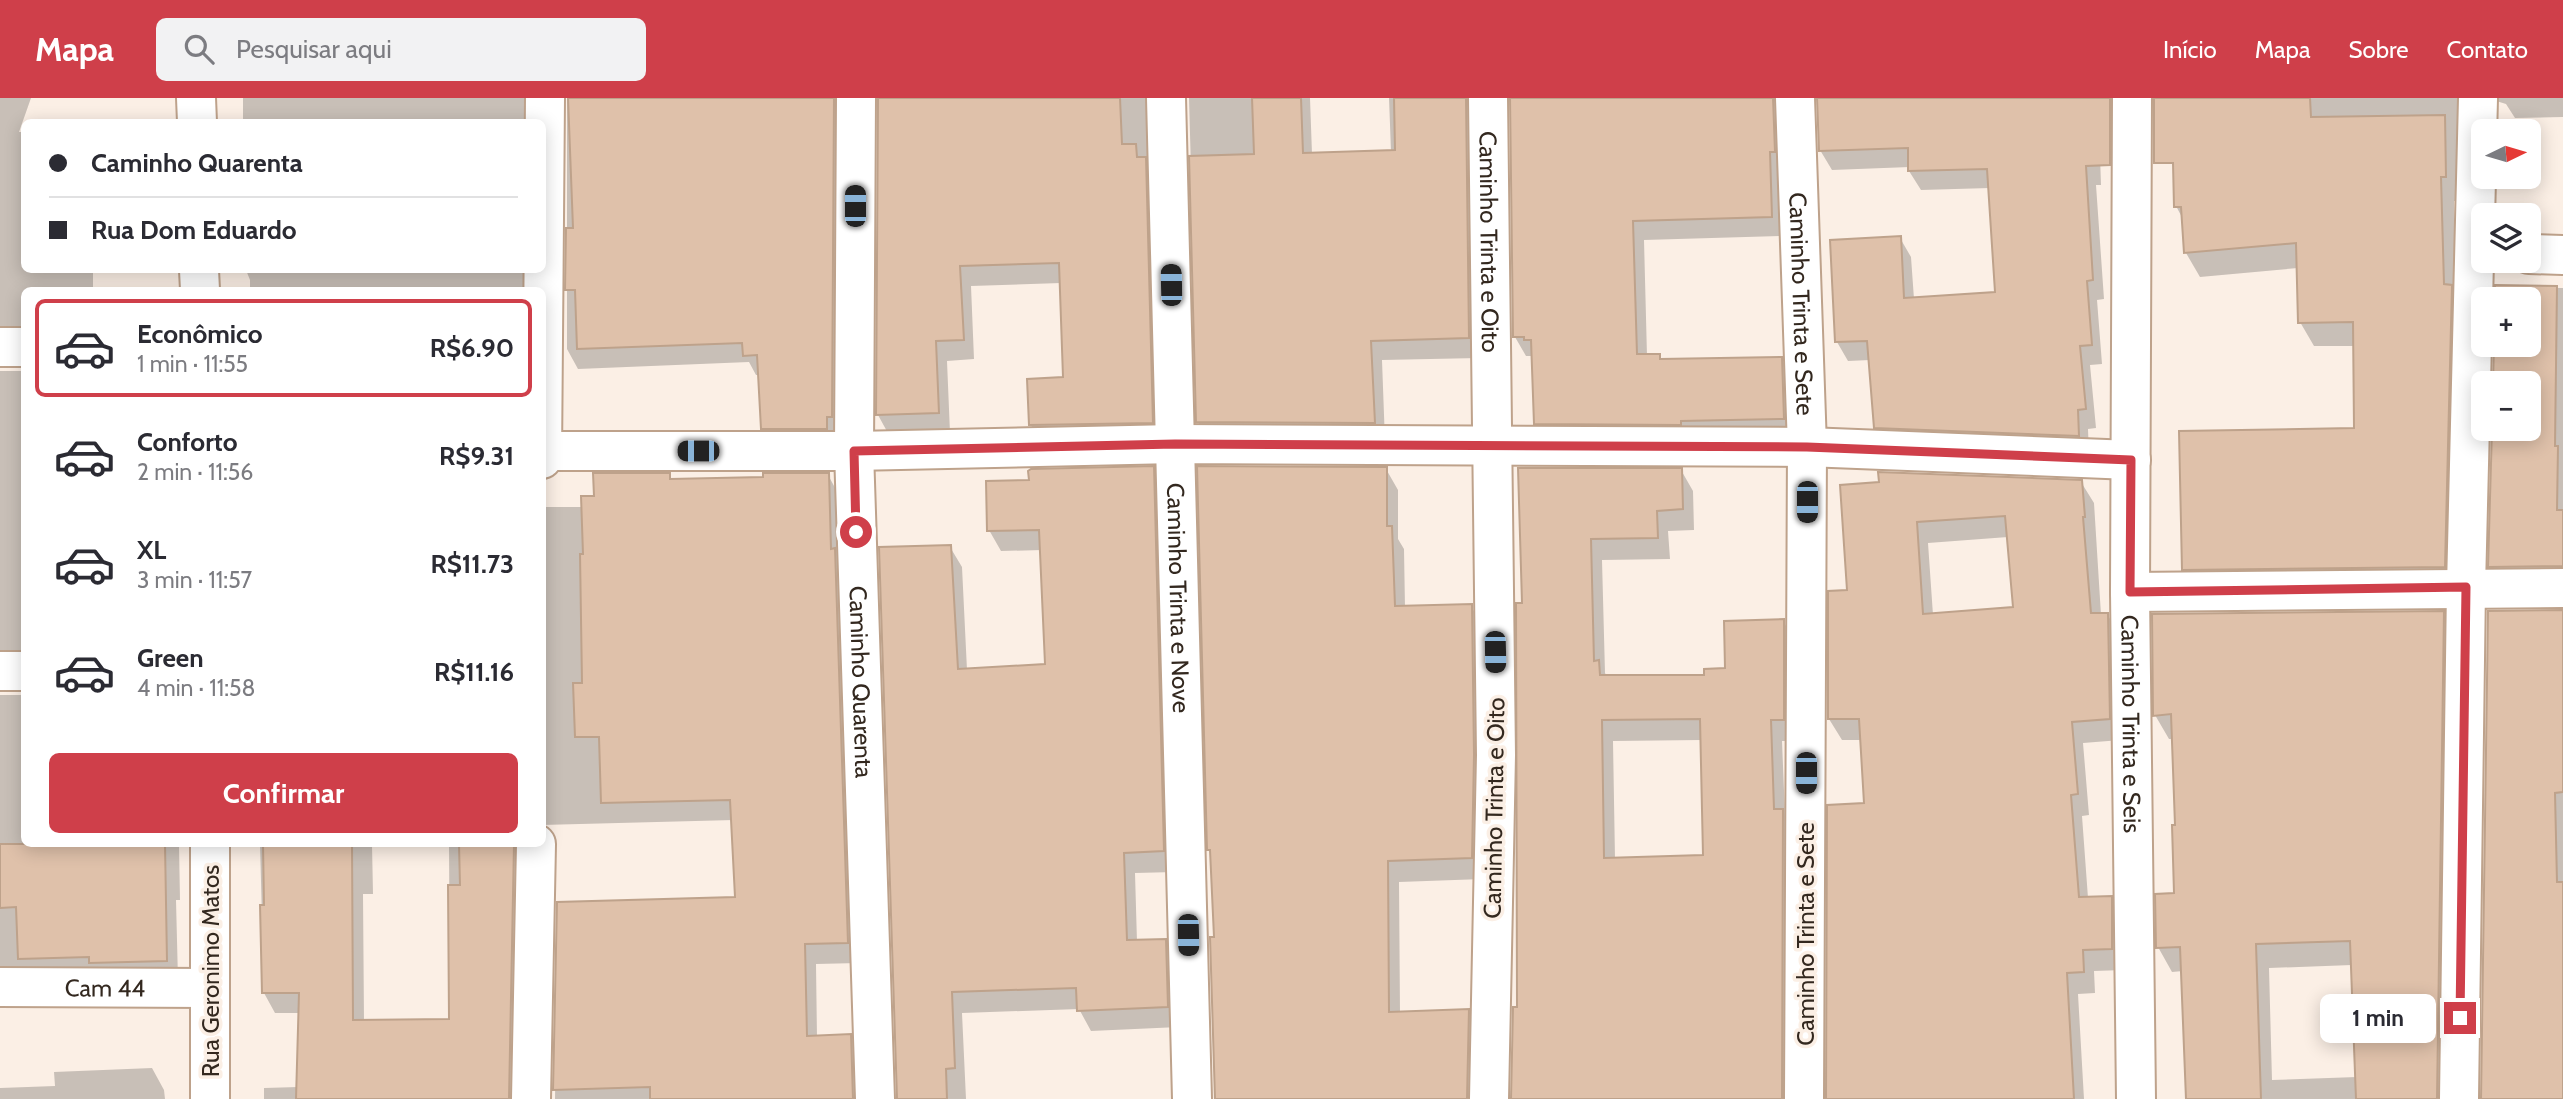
<!DOCTYPE html>
<html lang="pt">
<meta charset="utf-8">
<style>
:root{--surface:#fff;--page:#f2f2f3;--text:#2b2b33;--muted:#7c7c81;--line:#e1e1e2;--accent:#cf3f4a}
body{margin:0;font-family:Cabin,sans-serif;background:var(--page);color:var(--text);height:100vh;display:flex;flex-direction:column;font-size:26px;white-space:nowrap}
*{box-sizing:border-box;margin:0}
p{font-size:23px;color:var(--muted)}
.icon{flex:none;width:38px;height:38px;fill:none;stroke:currentColor;stroke-width:2;stroke-linecap:round;stroke-linejoin:round}
.map{position:relative;flex:1;overflow:hidden}
.side{position:absolute;left:21px;top:189px;width:525px;height:560px;display:flex;flex-direction:column;background:var(--surface);border-radius:10px;box-shadow:0 4px 18px #0003}
.side>*{flex:none}
.hud{position:absolute;left:21px;top:21px;width:525px;height:154px;border-radius:10px;box-shadow:0 4px 18px #0003;display:grid;align-content:center;height:154px;padding:0 28px;background:var(--surface)}
.needle{width:46px;rotate:85deg}
.buttons{position:absolute;left:2471px;top:21px;display:grid;gap:14px}
.buttons a{display:grid;place-items:center;width:70px;height:70px;border-radius:10px;background:var(--surface);box-shadow:0 4px 18px #0003;font-size:35px}
.end{position:absolute;width:32px;height:32px;margin:-16px;border:9px solid #cf3f4a;background:#fff;box-shadow:0 0 0 4px #fff}
.from{border-radius:50%}
.bubble{position:absolute;height:49px;border-radius:10px;background:var(--surface);box-shadow:0 4px 18px #0003;font-size:23px;font-weight:700;line-height:49px;text-align:center}
.car{position:absolute;width:21px;height:42px;margin:-21px -10px;border-radius:9px;box-shadow:0 0 5px 2px #0007;background:linear-gradient(#222 24%,#8ab4d8 0 40%,#222 0 76%,#8ab4d8 0 86%,#222 0)}
.hud b{display:flex;align-items:center;gap:24px;height:66px;font-size:26px}
.hud b+b{border-top:2px solid var(--line)}
.hud i{width:18px;height:18px;background:var(--text)}
ul{padding:12px 0 0;list-style:none}
li{display:flex;align-items:center;gap:21px;height:98px;margin:0 14px 10px;padding:0 14px;border:4px solid transparent;border-radius:10px}
li div{flex:1}
li b{display:block;font-size:26px}
li em{font-style:normal;font-weight:700}
li.selected{border-color:var(--accent)}
li>.icon{width:63px;height:63px;stroke-width:1.5}
.button{display:flex;gap:14px;margin-top:auto;padding:14px 28px}
.button a{flex:1;height:80px;border-radius:10px;background:var(--accent);color:#fff;font-size:28px;font-weight:700;line-height:80px;text-align:center}
header{display:flex;align-items:center;gap:42px;box-sizing:border-box;height:98px;padding:0 35px;background:var(--accent);color:#fff}
header strong{font-size:33px}
nav{display:flex;gap:38px;margin-inline-start:auto;font-size:24px}
.search{width:490px;height:63px;background:var(--page);display:flex;align-items:center;gap:18px;box-sizing:border-box;padding:0 24px;border-radius:10px;color:var(--muted);font-size:26px}
.map>svg:first-child{display:block}
.shadow{fill:#0003;fill-rule:evenodd}
.building{fill:#dfc1aa;stroke:#bea28b;stroke-width:2;fill-rule:evenodd}
.lines{fill:none;stroke-linecap:round;stroke-linejoin:round}
.street-casing{stroke:#bea28b;stroke-width:42}
.street{stroke:#fff;stroke-width:38}
.route{stroke:#cf3f4a;stroke-width:9}
.labels{text-anchor:middle;dominant-baseline:central;stroke-width:7;stroke-linejoin:round;paint-order:stroke}
.street-label{font-size:24px;fill:#33281f;stroke:#fbefe5}
</style>
<header>
<strong>Mapa</strong>
<div class="search"><svg class="icon" aria-label="search" viewBox="0 0 24 24"><circle cx="10" cy="10" r="6"/><path d="M15 15l6 6"/></svg>Pesquisar aqui</div>
<nav><a>Início</a><a>Mapa</a><a>Sobre</a><a>Contato</a></nav>
</header>
<div class="map">
<svg width="2563" height="1001" viewBox="0 0 2563 1001">
<rect width="100%" height="100%" fill="#fbefe5"/>
<g class="shadow">
<path d="M0 0H31L19 34H24V172H203L93 174V192H24V246L0 250Z"/>
<path d="M243 0H548L534 24H243Z"/>
<path d="M567 0H859L843 338 774 350 762 331 760 277H756L749 264 578 271 567 251Z"/>
<path d="M877 0H1170L1163 344 1042 347 1031 327 1065 281 1061 185 971 188 974 261 947 263 950 335 889 337 878 317 880 1Z"/>
<path d="M1189 0H1310L1312 56 1391 54 1389 0H1474L1479 260 1382 262 1385 344H1209L1198 324Z"/>
<path d="M1511 0H1797L1782 138 1644 142 1647 258 1659 257 1662 263 1781 260 1792 280 1794 340 1547 345 1536 325 1533 258H1526L1515 239Z"/>
<path d="M1818 0H2098L2101 87H2096L2104 201 2097 202 2102 266 2090 267 2096 330 2088 331 2089 357 1887 349 1876 329 1870 262 1848 263 1837 244 1900 140 1911 159 1914 201 1997 196 1990 90 1921 92 1909 73 1910 69 1832 72 1820 52Z"/>
<path d="M2172 0H2563V19L2515 20 2506 6 2493 2 2470 22H2458L2459 103H2454L2458 493 2198 495 2184 471 2355 331V248H2314L2300 224 2298 170 2200 179 2186 155 2184 123 2176 108Z"/>
<path d="M246 172H532V192H250V182Z"/>
<path d="M2497 189 2563 190V492L2504 493 2490 468 2494 331H2529V285H2495L2496 247H2529V201H2497Z"/>
<path d="M0 273H24V570L0 574Z"/>
<path d="M1153 370 1165 391 1175 774 1135 775 1137 844 1165 843 1177 863 1179 929 1091 933 1079 911 962 915 966 1001H898L950 449 962 469 967 572 1047 568 1042 452 1001 453 989 432 1030 384Z"/>
<path d="M1386 371 1398 392V441L1404 451 1405 510 1471 508 1483 529V781L1399 784 1400 915 1468 912 1480 933 1479 1001H1217L1215 841 1212 756 1209 751Z"/>
<path d="M1520 371 1681 372 1693 393 1694 432 1668 433 1670 461 1602 462 1605 575 1607 579H1706L1727 572 1783 523 1796 544 1795 643H1782L1785 717 1795 734 1793 1001H1513L1518 910 1524 507ZM1702 642 1705 759 1615 761 1613 643Z"/>
<path d="M669 377 672 383 828 377 839 397 859 865 816 866 817 940 850 938 862 958 863 1001H555L558 805 736 800 734 722 542 727V409H583L596 400Z"/>
<path d="M2081 384 2094 405 2101 517 2107 516 2120 537 2121 642 2083 645 2089 717 2082 718 2088 800 2111 799 2123 821 2124 872 2094 873 2095 895 2078 896 2084 1001H1828L1866 706 1862 642H1842L1829 621 1849 493 1842 388ZM2008 439 2015 511 1933 517 1928 445Z"/>
<path d="M2563 514V1001H2483Z"/>
<path d="M2443 515 2457 539 2451 1001H2187L2183 873 2172 874 2158 849 2176 797 2177 729 2174 641H2169L2155 617ZM2352 867 2357 979 2272 982 2269 870Z"/>
<path d="M0 597H24V746H194L179 747 180 802H176L178 882 0 881Z"/>
<path d="M260 746H372L373 796H363L364 923H450L449 746H535L520 1001H264V990L298 989 300 915H275L264 895Z"/>
<path d="M152 970 164 992 165 1001H0V990L55 988 54 974Z"/>
</g>
<g class="building">
<path d="M568 0H834L832 319H827V331H761L757 257 743 258 742 245 577 251 575 192H565L566 130H573Z"/>
<path d="M878 0H1120L1122 46H1136L1137 59H1146L1153 325 1029 327 1027 281 1063 279 1059 165 960 168 964 242 936 243 939 315 876 317Z"/>
<path d="M1252 0H1301L1303 55 1395 52 1394 0H1466L1469 240 1371 243 1375 325 1196 324 1189 58 1254 56Z"/>
<path d="M1510 0H1773L1775 54H1770L1772 119 1633 123 1637 256H1660V261L1782 259 1784 321 1681 323V327L1534 326 1531 242H1524V239H1513Z"/>
<path d="M1817 0H2110V67L2086 68 2093 182 2087 183 2092 247 2080 248 2086 311 2078 312 2079 338 1874 330 1867 243 1835 244 1830 142 1901 138 1904 200 1995 194 1987 71 1908 73V50L1819 53Z"/>
<path d="M2154 0H2310L2311 19 2445 17 2446 79H2441L2444 186 2452 187 2445 469 2182 472 2179 333 2354 330 2353 224 2298 225 2296 145 2184 155 2181 109H2174L2173 65H2154Z"/>
<path d="M2495 187 2557 188 2555 348H2558L2557 412H2563V468L2488 469 2492 331H2529V285H2493L2494 247H2529V201H2495Z"/>
<path d="M1154 368 1164 753 1124 755 1127 842 1166 841 1168 909 1077 913 1076 890 952 894 955 970 946 971 947 1001H897L879 449 951 447 958 571 1045 566 1039 432 987 433 986 383 1029 382 1028 373 1031 371Z"/>
<path d="M1197 368 1387 369V428H1392L1395 508 1472 506 1474 657 1472 760 1388 763 1389 914 1469 911 1467 1001H1215L1210 839H1214L1210 752H1207Z"/>
<path d="M1518 370H1682L1683 411 1657 413 1658 440 1591 441 1594 563 1599 562 1600 577H1704V571L1725 570 1724 523 1784 521V622H1771L1774 711H1783L1782 1001H1511L1513 909H1517L1516 505H1522ZM1700 621 1703 757 1604 760 1602 622Z"/>
<path d="M1878 374 2082 382 2085 419H2083L2091 515H2108L2110 621 2072 624 2078 696 2071 697 2079 799 2112 798V851L2083 852 2084 874 2067 875 2074 1001H1826L1827 707 1864 705 1859 621H1828V493L1847 492 1840 387 1879 384ZM2005 418 2013 509 1923 516 1917 424Z"/>
<path d="M593 375H670V381L763 379V375H829L831 451 835 450 848 845 805 846 807 938 851 936 853 1001H650V989L553 992 557 804 735 799 730 702 601 705 599 639H575L573 585H582L580 456H583L581 398H594Z"/>
<path d="M2563 512V694L2555 695 2557 784H2563V1001H2481L2488 513Z"/>
<path d="M2444 513 2437 1001H2356L2350 843 2256 846 2261 1001H2186L2180 849 2156 850 2155 796 2174 795 2172 727H2175L2171 616 2153 618 2152 516Z"/>
<path d="M0 746H165L167 863 89 865V859L18 861 16 809 0 810Z"/>
<path d="M263 746H352L353 922 449 921 448 787H460L459 746H514L509 1001H296L299 895H262L260 807H264Z"/>
</g>
<g class="lines">
<g class="street-casing">
<g id="street">
<path d="M196 0 197 24"/>
<path id="s1" d="M856 0 854 353 875 1001"/>
<path id="s2" d="M1166 0 1192 1001"/>
<path id="s3" d="M1488 0 1496 657 1489 1001"/>
<path id="s4" d="M1795 0 1807 349 1804 1001"/>
<path id="s5" d="M2132 0 2130 494 2136 1001"/>
<path d="M2529 156 2563 157"/>
<path d="M199 172 200 192"/>
<path d="M0 249H24"/>
<path d="M542 353H854L1175 346 1807 349 2131 362"/>
<path d="M542 361 545 0"/>
<path d="M2130 494 2563 490"/>
<path d="M0 573H24"/>
<path id="s6" d="M0 889 209 890"/>
<path d="M210 1001V746"/>
<path d="M531 1001 536 746"/>
<path d="M2459 1001 2466 489 2478 0"/>
</g>
</g>
<use href="#street" class="street"/>
</g>
<g class="lines">
<path class="route" d="M856 434 854 353 1175 346 1807 349 2131 362 2130 494 2466 489 2460 920"/>
</g>
<g class="labels">
<g class="street-label">
<text stroke="none"><textPath href="#s3" startOffset="144">Caminho Trinta e Oito</textPath></text>
<text stroke="none"><textPath href="#s4" startOffset="206">Caminho Trinta e Sete</textPath></text>
<text stroke="none"><textPath href="#s2" startOffset="500">Caminho Trinta e Nove</textPath></text>
<text stroke="none"><textPath href="#s1" startOffset="584">Caminho Quarenta</textPath></text>
<text stroke="none"><textPath href="#s5" startOffset="626">Caminho Trinta e Seis</textPath></text>
<text transform="translate(1494 710) rotate(-89)">Caminho Trinta e Oito</text>
<text transform="translate(1805 836) rotate(-90)">Caminho Trinta e Sete</text>
<text transform="translate(210 873) rotate(-90)">Rua Geronimo Matos</text>
<text stroke="none"><textPath href="#s6" startOffset="105">Cam 44</textPath></text>
</g>
</g>
</svg>
<div class="buttons">
<a><svg class="needle" viewBox="-14 -14 28 28"><path d="M0-13l5 13h-10z" fill="#e53935"/><path d="M0 13l5-13h-10z" fill="#7c7c81"/></svg></a>
<a><svg class="icon" aria-label="layers" viewBox="0 0 24 24"><path d="M12 4l9 5-9 5-9-5zM3 14l9 5 9-5"/></svg></a>
<a>+</a>
<a>−</a>
</div>
<i class="end from" style="left:856px;top:434px"></i>
<i class="end" style="left:2460px;top:920px"></i>
<div class="bubble" style="left:2320px;top:896px;width:116px">1 min</div>
<i class="car" style="left:855px;top:108px;rotate:0deg"></i>
<i class="car" style="left:1171px;top:187px;rotate:359deg"></i>
<i class="car" style="left:698px;top:353px;rotate:270deg"></i>
<i class="car" style="left:1807px;top:404px;rotate:180deg"></i>
<i class="car" style="left:1495px;top:554px;rotate:179deg"></i>
<i class="car" style="left:1806px;top:675px;rotate:180deg"></i>
<i class="car" style="left:1188px;top:837px;rotate:179deg"></i>
<div class="hud">
<b><i class="from"></i>Caminho Quarenta</b>
<b><i></i>Rua Dom Eduardo</b>
</div>
<section class="side">
<ul>
<li class="selected"><svg class="icon" aria-label="car" viewBox="0 0 24 24"><path d="M5 17H2v-5l4-1 3-4h7l3 4 3 1v5h-3M9 17h6M6 11h13"/><circle cx="7" cy="17" r="2"/><circle cx="17" cy="17" r="2"/></svg><div><b>Econômico</b><p>1 min · 11:55</p></div><em>R$6.90</em></li>
<li><svg class="icon" aria-label="car" viewBox="0 0 24 24"><path d="M5 17H2v-5l4-1 3-4h7l3 4 3 1v5h-3M9 17h6M6 11h13"/><circle cx="7" cy="17" r="2"/><circle cx="17" cy="17" r="2"/></svg><div><b>Conforto</b><p>2 min · 11:56</p></div><em>R$9.31</em></li>
<li><svg class="icon" aria-label="car" viewBox="0 0 24 24"><path d="M5 17H2v-5l4-1 3-4h7l3 4 3 1v5h-3M9 17h6M6 11h13"/><circle cx="7" cy="17" r="2"/><circle cx="17" cy="17" r="2"/></svg><div><b>XL</b><p>3 min · 11:57</p></div><em>R$11.73</em></li>
<li><svg class="icon" aria-label="car" viewBox="0 0 24 24"><path d="M5 17H2v-5l4-1 3-4h7l3 4 3 1v5h-3M9 17h6M6 11h13"/><circle cx="7" cy="17" r="2"/><circle cx="17" cy="17" r="2"/></svg><div><b>Green</b><p>4 min · 11:58</p></div><em>R$11.16</em></li>
</ul>
<div class="button"><a>Confirmar</a></div>
</section>
</div>
